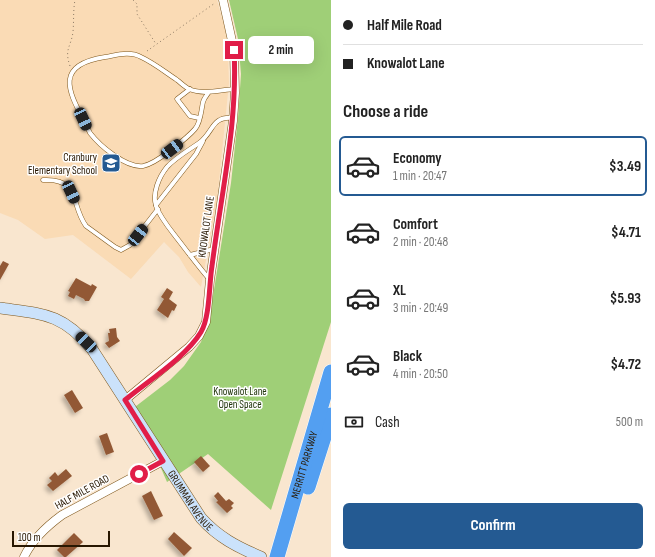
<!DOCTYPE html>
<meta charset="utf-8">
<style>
:root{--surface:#fff;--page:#f6f6f6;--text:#222;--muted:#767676;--line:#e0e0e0;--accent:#245a92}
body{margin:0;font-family:"Sofia Sans Condensed",sans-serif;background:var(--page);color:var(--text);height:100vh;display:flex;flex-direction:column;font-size:15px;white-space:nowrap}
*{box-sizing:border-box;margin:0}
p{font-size:13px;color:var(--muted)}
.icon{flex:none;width:22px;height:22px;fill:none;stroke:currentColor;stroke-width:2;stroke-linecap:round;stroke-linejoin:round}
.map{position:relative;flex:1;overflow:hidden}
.drawer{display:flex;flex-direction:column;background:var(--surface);width:324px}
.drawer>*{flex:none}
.top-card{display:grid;align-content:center;height:88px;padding:0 12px;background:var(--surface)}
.scale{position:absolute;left:12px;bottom:10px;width:98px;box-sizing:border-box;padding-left:4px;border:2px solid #281701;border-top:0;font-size:11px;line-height:14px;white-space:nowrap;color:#281701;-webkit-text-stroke:3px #fff;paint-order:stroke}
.end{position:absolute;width:18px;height:18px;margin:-9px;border:5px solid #e11d48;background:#fff;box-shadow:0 0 0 2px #fff}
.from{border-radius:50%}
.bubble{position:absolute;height:28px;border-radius:6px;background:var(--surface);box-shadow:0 4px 16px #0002;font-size:13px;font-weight:700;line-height:28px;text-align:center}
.car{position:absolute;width:12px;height:24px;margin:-12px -6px;border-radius:5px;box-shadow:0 0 3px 1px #0007;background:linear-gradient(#222 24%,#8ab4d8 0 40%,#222 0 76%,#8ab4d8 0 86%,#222 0)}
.top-card b{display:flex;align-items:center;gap:14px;height:38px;font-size:15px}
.top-card b+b{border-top:1px solid var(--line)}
.top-card i{width:10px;height:10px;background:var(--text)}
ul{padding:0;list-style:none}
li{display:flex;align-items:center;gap:12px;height:60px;margin:0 8px 6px;padding:0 4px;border:2px solid transparent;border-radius:6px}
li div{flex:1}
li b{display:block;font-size:15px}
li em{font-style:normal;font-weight:700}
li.current{border-color:var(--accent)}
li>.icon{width:36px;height:36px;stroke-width:1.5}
h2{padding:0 12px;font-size:18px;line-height:48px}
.pay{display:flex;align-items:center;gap:10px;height:44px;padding:0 12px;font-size:15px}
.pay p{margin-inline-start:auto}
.cta{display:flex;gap:8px;margin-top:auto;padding:8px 12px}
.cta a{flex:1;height:46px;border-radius:6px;background:var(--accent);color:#fff;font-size:16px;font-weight:700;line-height:46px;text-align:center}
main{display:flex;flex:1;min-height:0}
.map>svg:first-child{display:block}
.built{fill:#fadbb5}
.green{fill:#9fcf77}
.building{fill:#925935;filter:url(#shadow)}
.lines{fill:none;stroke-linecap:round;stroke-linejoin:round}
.lane-casing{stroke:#7f571b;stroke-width:5}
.street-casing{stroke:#7f571b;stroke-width:9}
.secondary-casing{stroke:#7f571b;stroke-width:12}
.highway-casing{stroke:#fff;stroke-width:16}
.path{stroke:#8b7963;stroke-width:1;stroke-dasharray:1 3;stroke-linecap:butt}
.lane{stroke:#fff;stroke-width:4}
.street{stroke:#fff;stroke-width:8}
.secondary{stroke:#cbe2fb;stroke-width:11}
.highway{stroke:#539ff1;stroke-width:15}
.route{stroke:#e11d48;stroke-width:5}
.labels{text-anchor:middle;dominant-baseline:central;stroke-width:3;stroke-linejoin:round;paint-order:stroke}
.poi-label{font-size:11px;fill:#281701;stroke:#fff;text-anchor:end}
.street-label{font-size:11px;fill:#281701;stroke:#fff}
.park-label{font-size:11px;fill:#22370d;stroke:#fff}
</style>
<main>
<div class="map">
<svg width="331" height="557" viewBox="0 0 331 557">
<defs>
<filter id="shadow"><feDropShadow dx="-3" dy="3" stdDeviation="2" flood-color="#0004"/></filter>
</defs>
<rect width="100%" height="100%" fill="#f9e6cf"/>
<path class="built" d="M0 0H217L225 29 228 53 229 83 217 201 201 287 188 272 179 257 164 242 131 279 73 235 45 239 18 220 0 213Z"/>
<path class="green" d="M229 0H331V322L271 510 208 454 167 482 151 445 131 410 170 380 184 366 201 342 210 315 231 183 238 118 241 74 238 39Z"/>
<g class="building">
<path d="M3 261 9 264 0 280V266Z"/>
<path d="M76 278 91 286 92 284 97 287 89 301H85L84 299 76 295 74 299 68 296 70 292 68 291Z"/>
<path d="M167 288 173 292 169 299 177 305 174 311 172 310 168 318 157 310 164 299 161 297Z"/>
<path d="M116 328 117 337 120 341 109 348 105 343 109 341 108 333H110L109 329Z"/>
<path d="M72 390 83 408 75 413 64 395Z"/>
<path d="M107 433 114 452 106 455 99 436Z"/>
<path d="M201 456 210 466 203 472 194 462Z"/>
<path d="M66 469 72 476 53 491 47 485 52 481 49 478 55 472 58 476Z"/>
<path d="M151 491 163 516 154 520 142 496Z"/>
<path d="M218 492 226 501 229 499 234 503 231 506 233 508 227 513 216 502 218 501 214 496Z"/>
<path d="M174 532 192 548 184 556 168 539Z"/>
<path d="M74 533 83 542 66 557H64L57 550Z"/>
</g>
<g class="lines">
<g class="lane-casing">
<g id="lane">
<path d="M190 89 177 99 190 116 199 118"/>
<path d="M209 92C207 95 204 98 203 102 201 111 201 122 195 129 189 136 180 143 172 149 164 155 154 164 143 166 126 168 100 146 90 133 74 99 47 66 105 57 117 55 130 51 141 57 154 63 165 72 177 80 181 83 185 87 189 89 203 95 220 90 235 89"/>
<path d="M43 180C81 178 70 204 86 226L115 247 121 250 130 245 158 209"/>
<path d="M156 205 196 154 203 141"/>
<path d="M190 255 214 249"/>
<path d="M210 280C198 266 187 251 176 237 169 228 160 217 156 206 152 193 159 177 167 167 176 157 189 150 199 143 214 132 211 116 233 118"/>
</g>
</g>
<g class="street-casing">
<g id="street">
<path d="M125 400 189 347 199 336 206 322 210 280 233 121 235 93 234 50 223 0"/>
<path d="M24 557C32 540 47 526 62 515L163 461"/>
</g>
</g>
<g class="secondary-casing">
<g id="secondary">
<path id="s1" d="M0 308C43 314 62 313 92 349L201 518C218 537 237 547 261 557"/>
</g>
</g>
<g class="highway-casing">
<g id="highway">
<path d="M308 487 331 415"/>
<path id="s2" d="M277 557 331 372"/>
</g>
</g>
<g class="path">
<path d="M133 0 137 4V14L156 44"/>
<path d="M147 51 215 3"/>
<path d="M70 66C64 49 71 47 73 32 74 21 73 11 75 0"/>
</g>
<use href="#lane" class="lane"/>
<use href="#street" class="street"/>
<use href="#secondary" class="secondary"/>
<use href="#highway" class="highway"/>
</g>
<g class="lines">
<path class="route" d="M139 474 163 461 125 400C148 381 186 357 201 332 210 317 209 284 212 266 221 194 238 123 234 50"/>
</g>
<defs>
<g id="school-square" transform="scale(1)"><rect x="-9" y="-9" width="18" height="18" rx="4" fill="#245a92" stroke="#fff"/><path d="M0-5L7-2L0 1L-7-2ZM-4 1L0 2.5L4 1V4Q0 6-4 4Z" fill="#fff"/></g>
</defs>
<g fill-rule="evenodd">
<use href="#school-square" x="111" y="163"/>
</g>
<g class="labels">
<g class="poi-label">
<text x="97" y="157">Cranbury<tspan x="97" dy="13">Elementary School</tspan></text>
</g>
<g class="street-label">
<text transform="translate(206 227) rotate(-82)">KNOWALOT LANE</text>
<text stroke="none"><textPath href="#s2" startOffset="96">MERRITT PARKWAY</textPath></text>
<text transform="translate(82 492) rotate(-29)">HALF MILE ROAD</text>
<text stroke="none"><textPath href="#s1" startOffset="285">GRUMMAN AVENUE</textPath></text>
</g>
<g class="park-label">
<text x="240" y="391">Knowalot Lane<tspan x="240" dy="13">Open Space</tspan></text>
</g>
</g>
</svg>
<div class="scale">100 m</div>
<i class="end from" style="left:139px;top:474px"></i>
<i class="end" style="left:234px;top:50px"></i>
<div class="bubble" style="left:248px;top:36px;width:66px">2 min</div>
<i class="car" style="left:83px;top:119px;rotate:155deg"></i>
<i class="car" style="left:172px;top:149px;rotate:53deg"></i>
<i class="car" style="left:71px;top:192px;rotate:155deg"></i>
<i class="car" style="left:138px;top:235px;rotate:38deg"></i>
<i class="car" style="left:86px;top:342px;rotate:314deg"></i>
</div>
<section class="drawer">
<div class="top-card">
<b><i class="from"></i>Half Mile Road</b>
<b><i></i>Knowalot Lane</b>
</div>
<h2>Choose a ride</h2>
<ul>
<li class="current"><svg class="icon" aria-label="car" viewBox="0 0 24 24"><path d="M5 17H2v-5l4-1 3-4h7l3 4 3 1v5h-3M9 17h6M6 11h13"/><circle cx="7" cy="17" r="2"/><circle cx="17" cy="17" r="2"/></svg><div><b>Economy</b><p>1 min · 20:47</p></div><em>$3.49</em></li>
<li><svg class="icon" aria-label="car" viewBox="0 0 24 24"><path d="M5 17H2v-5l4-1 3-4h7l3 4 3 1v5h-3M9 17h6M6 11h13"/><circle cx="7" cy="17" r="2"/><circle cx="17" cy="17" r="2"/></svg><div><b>Comfort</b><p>2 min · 20:48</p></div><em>$4.71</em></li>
<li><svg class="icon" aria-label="car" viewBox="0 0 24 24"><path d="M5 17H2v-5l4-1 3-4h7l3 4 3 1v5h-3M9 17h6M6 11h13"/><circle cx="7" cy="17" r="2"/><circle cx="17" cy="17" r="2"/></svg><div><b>XL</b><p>3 min · 20:49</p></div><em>$5.93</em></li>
<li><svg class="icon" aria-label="car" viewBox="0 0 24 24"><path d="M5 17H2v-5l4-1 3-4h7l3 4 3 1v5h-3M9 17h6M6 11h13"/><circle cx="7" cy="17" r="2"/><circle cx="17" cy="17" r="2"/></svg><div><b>Black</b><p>4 min · 20:50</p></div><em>$4.72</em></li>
</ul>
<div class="pay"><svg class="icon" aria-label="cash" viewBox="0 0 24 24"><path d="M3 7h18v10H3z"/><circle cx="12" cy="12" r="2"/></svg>Cash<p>500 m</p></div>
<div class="cta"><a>Confirm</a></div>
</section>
</main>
